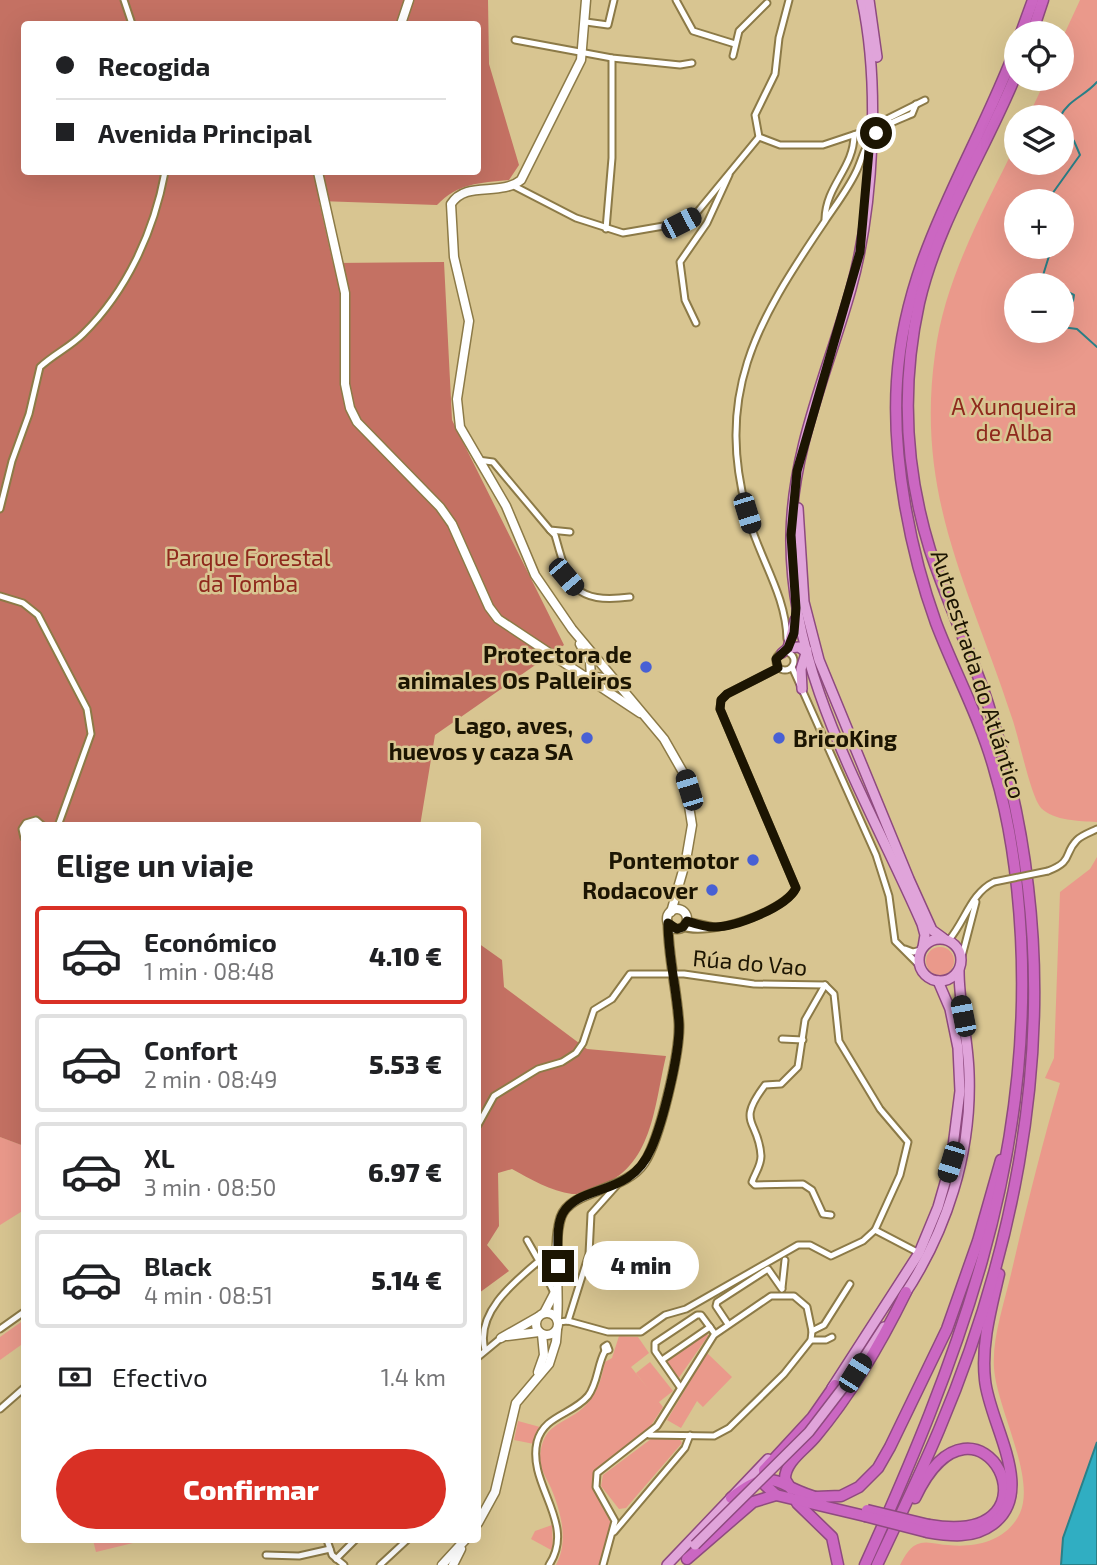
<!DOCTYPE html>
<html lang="es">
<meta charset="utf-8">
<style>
:root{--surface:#fff;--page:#f2f2f2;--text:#202124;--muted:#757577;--line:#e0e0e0;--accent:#d93025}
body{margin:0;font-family:"Exo 2",sans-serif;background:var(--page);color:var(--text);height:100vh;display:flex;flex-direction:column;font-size:26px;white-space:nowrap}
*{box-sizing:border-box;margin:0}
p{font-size:23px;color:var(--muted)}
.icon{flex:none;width:38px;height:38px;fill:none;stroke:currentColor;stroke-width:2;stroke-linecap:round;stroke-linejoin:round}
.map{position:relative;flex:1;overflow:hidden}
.side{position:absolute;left:21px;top:822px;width:460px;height:721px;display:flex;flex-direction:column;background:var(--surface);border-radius:7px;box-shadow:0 7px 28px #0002}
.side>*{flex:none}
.banner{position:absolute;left:21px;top:21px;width:460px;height:154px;border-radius:7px;box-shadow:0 7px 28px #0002;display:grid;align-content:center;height:154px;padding:0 35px;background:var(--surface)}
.tools{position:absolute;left:1004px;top:21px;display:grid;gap:14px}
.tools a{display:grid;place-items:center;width:70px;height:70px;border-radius:50%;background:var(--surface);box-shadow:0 7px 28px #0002;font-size:35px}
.end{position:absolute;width:32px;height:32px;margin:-16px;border:9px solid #1c1502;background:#fff;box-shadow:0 0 0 4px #fff}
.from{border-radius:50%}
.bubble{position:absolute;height:49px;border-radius:24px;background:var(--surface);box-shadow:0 7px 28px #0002;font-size:23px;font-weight:800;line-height:49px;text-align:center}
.car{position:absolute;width:21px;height:42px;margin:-21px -10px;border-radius:9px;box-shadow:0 0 5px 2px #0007;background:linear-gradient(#222 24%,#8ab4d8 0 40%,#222 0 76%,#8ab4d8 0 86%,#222 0)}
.banner b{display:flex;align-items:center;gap:24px;height:66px;font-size:26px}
.banner b+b{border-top:2px solid var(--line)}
.banner i{width:18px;height:18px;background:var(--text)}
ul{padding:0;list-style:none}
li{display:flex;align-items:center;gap:21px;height:98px;margin:0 14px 10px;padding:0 21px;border:4px solid var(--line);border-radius:7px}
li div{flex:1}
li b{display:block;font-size:26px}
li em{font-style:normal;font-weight:800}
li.on{border-color:var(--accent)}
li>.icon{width:63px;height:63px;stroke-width:1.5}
h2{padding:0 35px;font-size:32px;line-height:84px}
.pay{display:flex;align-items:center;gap:18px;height:77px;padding:0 35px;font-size:26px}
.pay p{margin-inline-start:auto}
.primary-button{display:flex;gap:14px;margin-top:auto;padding:14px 35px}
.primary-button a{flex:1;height:80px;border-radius:42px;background:var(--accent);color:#fff;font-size:28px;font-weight:800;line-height:80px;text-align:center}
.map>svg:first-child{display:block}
.green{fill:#ea998b;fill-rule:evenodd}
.forest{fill:#c47163;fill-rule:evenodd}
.water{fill:#30aec2;stroke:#2a8088;stroke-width:2}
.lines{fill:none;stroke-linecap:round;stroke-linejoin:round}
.stream{stroke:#2a8088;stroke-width:2}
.street-casing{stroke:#8c7a47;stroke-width:9}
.secondary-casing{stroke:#8c7a47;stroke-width:11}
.primary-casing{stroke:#8e4a7f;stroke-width:12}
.highway-casing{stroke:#8e4a7f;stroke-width:13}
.street{stroke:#fff;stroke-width:5}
.secondary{stroke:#fff;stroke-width:8}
.primary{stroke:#e0a4da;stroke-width:9}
.highway{stroke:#cb67c2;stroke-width:10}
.street-bridge-casing{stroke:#8c7a47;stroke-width:9;stroke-linecap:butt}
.primary-bridge-casing{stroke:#8e4a7f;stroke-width:12;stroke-linecap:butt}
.highway-bridge-casing{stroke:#8e4a7f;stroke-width:13;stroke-linecap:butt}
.street-bridge{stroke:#fff;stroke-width:5}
.primary-bridge{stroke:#e0a4da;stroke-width:9}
.highway-bridge{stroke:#cb67c2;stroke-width:10}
.route{stroke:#1c1502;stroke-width:9}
.poi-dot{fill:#4860d4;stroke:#d8c591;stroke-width:2.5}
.labels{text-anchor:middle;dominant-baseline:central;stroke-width:5;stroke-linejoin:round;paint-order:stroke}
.park-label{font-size:23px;fill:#8f291d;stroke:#d8c591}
.poi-label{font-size:23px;font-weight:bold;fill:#1c1502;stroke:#d8c591;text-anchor:end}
.street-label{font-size:23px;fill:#1c1502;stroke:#d8c591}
</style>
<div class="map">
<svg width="1097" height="1565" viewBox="0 0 1097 1565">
<rect width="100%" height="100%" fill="#d8c591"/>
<g class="green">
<path d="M1080 0H1097V822C1080 821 1054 821 1041 808 1030 795 1019 737 1012 718 970 588 915 497 935 354 945 277 984 210 1017 142V163H1062V117H1028L1046 79H1062V39ZM1017 201H1062V247H1017ZM1017 285H1062V331H1017Z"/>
<path d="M1097 857V1565H900C905 1556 910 1545 921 1543 929 1541 940 1545 948 1545 976 1548 1007 1541 1020 1513 1036 1477 997 1409 994 1368 992 1338 1004 1304 1011 1274 1026 1209 1041 1148 1060 1083L1045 1078 1054 1058 1060 892 1090 869Z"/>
<circle cx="940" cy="961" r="14"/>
<path d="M0 1137 24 1146V1210L0 1225Z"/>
<path d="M24 1320 21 1345 0 1360V1337Z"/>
<path d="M707 1333 708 1336 678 1379 667 1362 669 1358Z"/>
<path d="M619 1336 638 1337 649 1353 631 1367 650 1391 636 1373 650 1362 673 1391 659 1402 663 1407 650 1427 594 1472 592 1487 611 1523 599 1565H556C569 1541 561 1512 551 1488 546 1477 540 1469 540 1458 542 1423 562 1426 583 1408 598 1394 601 1380 605 1362L612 1358Z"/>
<path d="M707 1353 732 1377 703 1407 697 1401 681 1428 667 1420Z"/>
<path d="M518 1421 540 1427 534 1444 514 1440Z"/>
<path d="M665 1437 679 1438 682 1443 626 1508 619 1509 601 1486 603 1475 651 1439Z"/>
<path d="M552 1525 553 1551 531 1539 535 1531Z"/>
<path d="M93 1540H132L133 1543 96 1552Z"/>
</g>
<g class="forest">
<path d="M0 0H488L489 64 519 165 509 180C479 183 458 183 437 205L319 201 333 263 444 262 452 420 564 645 435 735 420 826H24V1146L0 1137ZM24 24H478V172H24Z"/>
<path d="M478 943 502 960 504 987 587 1049 666 1056C654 1106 653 1168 597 1187 590 1189 579 1195 572 1194 551 1191 530 1179 512 1169L498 1173 499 1226 487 1245 509 1271 479 1293 478 1303Z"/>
</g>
<path class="water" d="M1097 1442V1565H1061L1063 1538Z"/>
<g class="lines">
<g class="stream">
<path d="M1060 117C1068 100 1085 96 1097 82"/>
<path d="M1047 201 1080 155 1074 141 1062 127"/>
<path d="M1040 285 1049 256 1056 247"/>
<path d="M1062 289 1074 295 1073 301 1062 307"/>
<path d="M1062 327 1077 329 1097 347"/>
</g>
<g class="street-casing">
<g id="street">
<path d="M124 0 132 24"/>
<path d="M676 0 693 31 735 44"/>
<path d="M789 0 779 38 775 74 755 115 759 137 780 145H823L862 132"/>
<path d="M586 22 608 25 614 0"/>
<path d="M515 40 612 58 680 65 692 63"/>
<path d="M733 56 739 31 767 3"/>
<path d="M885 120 925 100"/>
<path d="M514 186 576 218 623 233 681 223 694 216 759 137"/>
<path d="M825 219C826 185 854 168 854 135"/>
<path d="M606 229 612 158V58"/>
<path d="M696 323 685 300 680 262 707 223 729 175"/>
<path d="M478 460 493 462 550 530 570 532"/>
<path d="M0 509 12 461 29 414 40 367C54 354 70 347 83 334 127 291 154 231 165 172"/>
<path d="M550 530 555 535C569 585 572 604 630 597"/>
<path d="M0 596 23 603 38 615 87 709 91 734 58 826"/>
<path d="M787 639C786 597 762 562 750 523 712 395 756 323 825 221 835 206 848 189 856 172 861 162 864 148 871 138 880 126 898 120 912 114L916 104"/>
<circle cx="785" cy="661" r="9"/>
<path d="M792 667 876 855 889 896 895 941 920 966"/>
<path d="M24 838 22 829 26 823 36 820 43 826"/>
<path d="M1048 871C1074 861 1063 854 1077 840 1082 835 1091 832 1097 829"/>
<path d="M687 921 714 927"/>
<path d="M683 927C708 937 784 912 796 888L720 709 721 700 727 694 778 668"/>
<path d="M949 940C965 921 971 893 994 882"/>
<path d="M905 949 913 952 921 950"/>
<path d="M962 956 976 902"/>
<path d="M825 985 805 1020 798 1067 781 1084 765 1085C735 1125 759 1119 761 1156 761 1166 755 1173 752 1182L755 1185 803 1184 812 1190 823 1214 831 1215"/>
<path d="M825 985 834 994 839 1041 880 1109 908 1142 900 1175 875 1230 919 1253"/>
<path d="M782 1039 803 1040"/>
<path d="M478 1125 494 1096 538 1069 562 1062 576 1053 583 1043 594 1010 612 999 630 974H684L754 984 825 985"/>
<path d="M527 1240 539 1261"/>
<path d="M782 1288 785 1260"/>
<path d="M568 1321 589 1254 591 1214 617 1185"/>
<path d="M558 1322 568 1321 608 1332H641L665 1315 686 1309 798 1245H810L831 1256 863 1241 875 1230"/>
<path d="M728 1324 716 1306 717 1302 768 1269 782 1289"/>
<path d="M0 1329 24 1312"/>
<path d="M812 1331 824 1325 850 1284"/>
<path d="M811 1340H826L832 1337"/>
<path d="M607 1345 609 1350 605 1351 604 1347Z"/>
<path d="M485 1350C475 1313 514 1282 539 1261L554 1293"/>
<path d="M478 1357 501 1338"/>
<path d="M662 1360 710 1327"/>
<path d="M680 1387 655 1351V1343L697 1315H701L715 1334"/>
<path d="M0 1409 24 1388"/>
<path d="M614 1532 685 1448 690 1435"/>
<path d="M327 1540 332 1555 344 1565"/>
<path d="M266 1555 299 1556 330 1549"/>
<path d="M336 1559 355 1540"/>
<path d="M380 1565 407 1540"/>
<path d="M549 1565C577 1523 527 1485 537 1442 544 1415 572 1415 588 1396 598 1383 597 1365 605 1351"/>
<path d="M603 1565 615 1521 596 1487 597 1473 657 1426 714 1335 771 1296H794L807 1307 812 1331 811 1340 784 1374 729 1428 714 1436 649 1435"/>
</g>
</g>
<g class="secondary-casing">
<g id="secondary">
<path d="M586 0 581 60 521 180C500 197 466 180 451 204L454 257 469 321 457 399 460 427 506 506 535 575 572 629 664 739 684 774 692 825 686 860 671 912"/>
<path d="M401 24 409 0"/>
<path d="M318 172 345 293V384L350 408 357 422 440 507 452 524 489 607 498 619 640 713"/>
<path d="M580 644 590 662 591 676"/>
<path d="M586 676 613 679"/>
<circle cx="677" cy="919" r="10"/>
<circle cx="547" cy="1324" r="11"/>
<path d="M544 1313 556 1290"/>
<path d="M557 1319C560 1289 552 1245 561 1217 571 1189 625 1192 644 1163 660 1139 680 1053 679 1024 677 990 668 957 668 923"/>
<path d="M507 1336 539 1332"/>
<path d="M501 1338 538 1317"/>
<path d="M538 1372 544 1355 542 1334"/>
<path d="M478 1523 495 1492 516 1403 549 1364 556 1342 557 1330"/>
<path d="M442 1565 465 1540"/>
<path d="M453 1565 461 1549"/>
</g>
</g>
<g class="primary-casing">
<g id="primary">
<path d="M862 0C880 84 874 206 851 289 828 371 792 449 791 536 789 675 868 800 922 924L925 935 923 947"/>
<path d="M869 0 877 57"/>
<path d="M798 508 804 602 819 660 909 879 932 930 943 938"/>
<path d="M788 648 795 620"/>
<path d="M782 653 788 648 799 647 807 653"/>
<path d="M802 689 801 669 807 650"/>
<circle cx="940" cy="960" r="21"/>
<path d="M903 1297C947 1231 972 1153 969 1073 968 1038 959 1005 959 971"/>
<path d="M855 1372 884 1327"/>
<path d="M832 1388 919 1253 938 1207 951 1162 960 1091 958 1048 950 1009 938 981"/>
<path d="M667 1565 768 1459"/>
</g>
</g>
<g class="highway-casing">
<g id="highway">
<path d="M1021 33 1033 0"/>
<path d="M1032 33 1043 0"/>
<path d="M791 1489 785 1479C785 1461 806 1449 816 1436 853 1392 881 1343 906 1292"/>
<path d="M776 1495 765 1485 764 1470 812 1418 835 1385"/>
<path d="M816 1497 841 1496 859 1487 878 1468 890 1447 947 1329 978 1241 1001 1160"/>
<path d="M731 1498C776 1463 774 1487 822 1499"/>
<path d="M915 1498C978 1364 1072 1549 929 1525"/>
<path d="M797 1503 832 1537 838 1565"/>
<path d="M927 1532C950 1536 973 1539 993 1524 1037 1491 989 1423 985 1380 981 1344 991 1309 999 1274"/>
<path d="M687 1559 753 1502 776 1495 865 1516"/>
<path d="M865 1565C957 1362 1033 1165 1021 937 1018 882 1011 825 995 772 981 720 955 673 936 623 910 551 892 458 897 381 905 253 974 160 1017 45"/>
<path d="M877 1565C898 1520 920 1475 939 1430 1011 1260 1050 1071 1028 887 1021 824 1007 764 988 704 971 652 947 602 930 550 905 469 901 385 919 303 938 221 986 149 1017 72"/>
</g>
</g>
<use href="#street" class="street"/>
<use href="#secondary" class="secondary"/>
<use href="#primary" class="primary"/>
<use href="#highway" class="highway"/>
<g class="street-bridge-casing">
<g id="street-bridge">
<path d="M862 132 885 120"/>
<path d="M994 882 1048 871"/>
</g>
</g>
<g class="primary-bridge-casing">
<path id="primary-bridge" d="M695 1545 809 1432 855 1372"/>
</g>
<g class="highway-bridge-casing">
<g id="highway-bridge">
<path d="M867 1510 929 1525"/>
<path d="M865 1516 927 1532"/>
</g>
</g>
<use href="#street-bridge" class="street-bridge"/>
<use href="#primary-bridge" class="primary-bridge"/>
<use href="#highway-bridge" class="highway-bridge"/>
</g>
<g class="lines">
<path class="route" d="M558 1266C559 1250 555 1227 563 1213 581 1183 630 1198 651 1149 663 1122 680 1053 679 1024 677 990 668 957 668 923L677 929 683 927 687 921C696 924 704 927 714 927 736 927 787 907 796 888L720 709 721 700 727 694 778 668 776 659 788 648 794 633 796 608 791 535 797 471 860 252 870 139 876 133"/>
</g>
<g class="poi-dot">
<circle cx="646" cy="667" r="7"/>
<circle cx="587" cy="738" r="7"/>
<circle cx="779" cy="738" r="7"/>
<circle cx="753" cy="860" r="7"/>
<circle cx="712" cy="890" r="7"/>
</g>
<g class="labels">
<g class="park-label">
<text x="1014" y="406">A Xunqueira<tspan x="1014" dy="26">de Alba</tspan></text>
<text x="248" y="557">Parque Forestal<tspan x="248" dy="26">da Tomba</tspan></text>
</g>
<g class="poi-label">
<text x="632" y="654">Protectora de<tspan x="632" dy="26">animales Os Palleiros</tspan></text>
<text x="573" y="725">Lago, aves,<tspan x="573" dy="26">huevos y caza SA</tspan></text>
<text x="793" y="738" text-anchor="start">BricoKing</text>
<text x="739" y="860">Pontemotor</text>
<text x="698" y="890">Rodacover</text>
</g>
<g class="street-label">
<text transform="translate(979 674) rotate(72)">Autoestrada do Atlántico</text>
<text transform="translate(750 962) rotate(5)">Rúa do Vao</text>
</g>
</g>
</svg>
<div class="tools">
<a><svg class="icon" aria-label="locate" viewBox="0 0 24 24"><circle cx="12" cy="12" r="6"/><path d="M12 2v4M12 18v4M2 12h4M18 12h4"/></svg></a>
<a><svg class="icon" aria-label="layers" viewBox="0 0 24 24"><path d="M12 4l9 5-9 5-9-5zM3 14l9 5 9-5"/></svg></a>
<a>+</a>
<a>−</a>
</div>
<i class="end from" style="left:876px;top:133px"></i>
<i class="end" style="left:558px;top:1266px"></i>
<div class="bubble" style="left:583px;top:1241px;width:116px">4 min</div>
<i class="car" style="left:681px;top:223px;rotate:63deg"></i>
<i class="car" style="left:747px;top:513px;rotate:163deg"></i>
<i class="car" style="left:566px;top:577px;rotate:140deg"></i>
<i class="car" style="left:689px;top:790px;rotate:343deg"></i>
<i class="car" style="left:963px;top:1016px;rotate:349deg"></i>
<i class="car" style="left:951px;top:1162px;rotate:197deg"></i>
<i class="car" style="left:855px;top:1373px;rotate:32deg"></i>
<div class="banner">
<b><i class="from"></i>Recogida</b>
<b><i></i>Avenida Principal</b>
</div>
<section class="side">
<h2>Elige un viaje</h2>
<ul>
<li class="on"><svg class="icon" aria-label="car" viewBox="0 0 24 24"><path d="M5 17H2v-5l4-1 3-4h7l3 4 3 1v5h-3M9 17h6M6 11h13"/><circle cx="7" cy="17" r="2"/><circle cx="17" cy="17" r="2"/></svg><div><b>Económico</b><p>1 min · 08:48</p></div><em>4.10 €</em></li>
<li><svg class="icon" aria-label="car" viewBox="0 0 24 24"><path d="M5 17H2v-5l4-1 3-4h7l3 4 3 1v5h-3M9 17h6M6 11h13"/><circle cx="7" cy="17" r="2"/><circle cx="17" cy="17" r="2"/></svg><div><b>Confort</b><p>2 min · 08:49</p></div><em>5.53 €</em></li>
<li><svg class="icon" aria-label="car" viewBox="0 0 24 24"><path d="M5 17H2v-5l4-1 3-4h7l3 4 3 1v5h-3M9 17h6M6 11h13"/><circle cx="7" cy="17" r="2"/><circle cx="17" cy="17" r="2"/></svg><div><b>XL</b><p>3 min · 08:50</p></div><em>6.97 €</em></li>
<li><svg class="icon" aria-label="car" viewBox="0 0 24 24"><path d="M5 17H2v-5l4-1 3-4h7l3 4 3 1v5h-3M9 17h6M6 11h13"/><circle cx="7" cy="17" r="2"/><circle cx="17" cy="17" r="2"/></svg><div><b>Black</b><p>4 min · 08:51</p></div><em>5.14 €</em></li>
</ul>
<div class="pay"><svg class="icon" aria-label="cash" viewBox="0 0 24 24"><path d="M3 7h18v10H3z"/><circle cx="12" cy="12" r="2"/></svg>Efectivo<p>1.4 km</p></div>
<div class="primary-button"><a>Confirmar</a></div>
</section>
</div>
